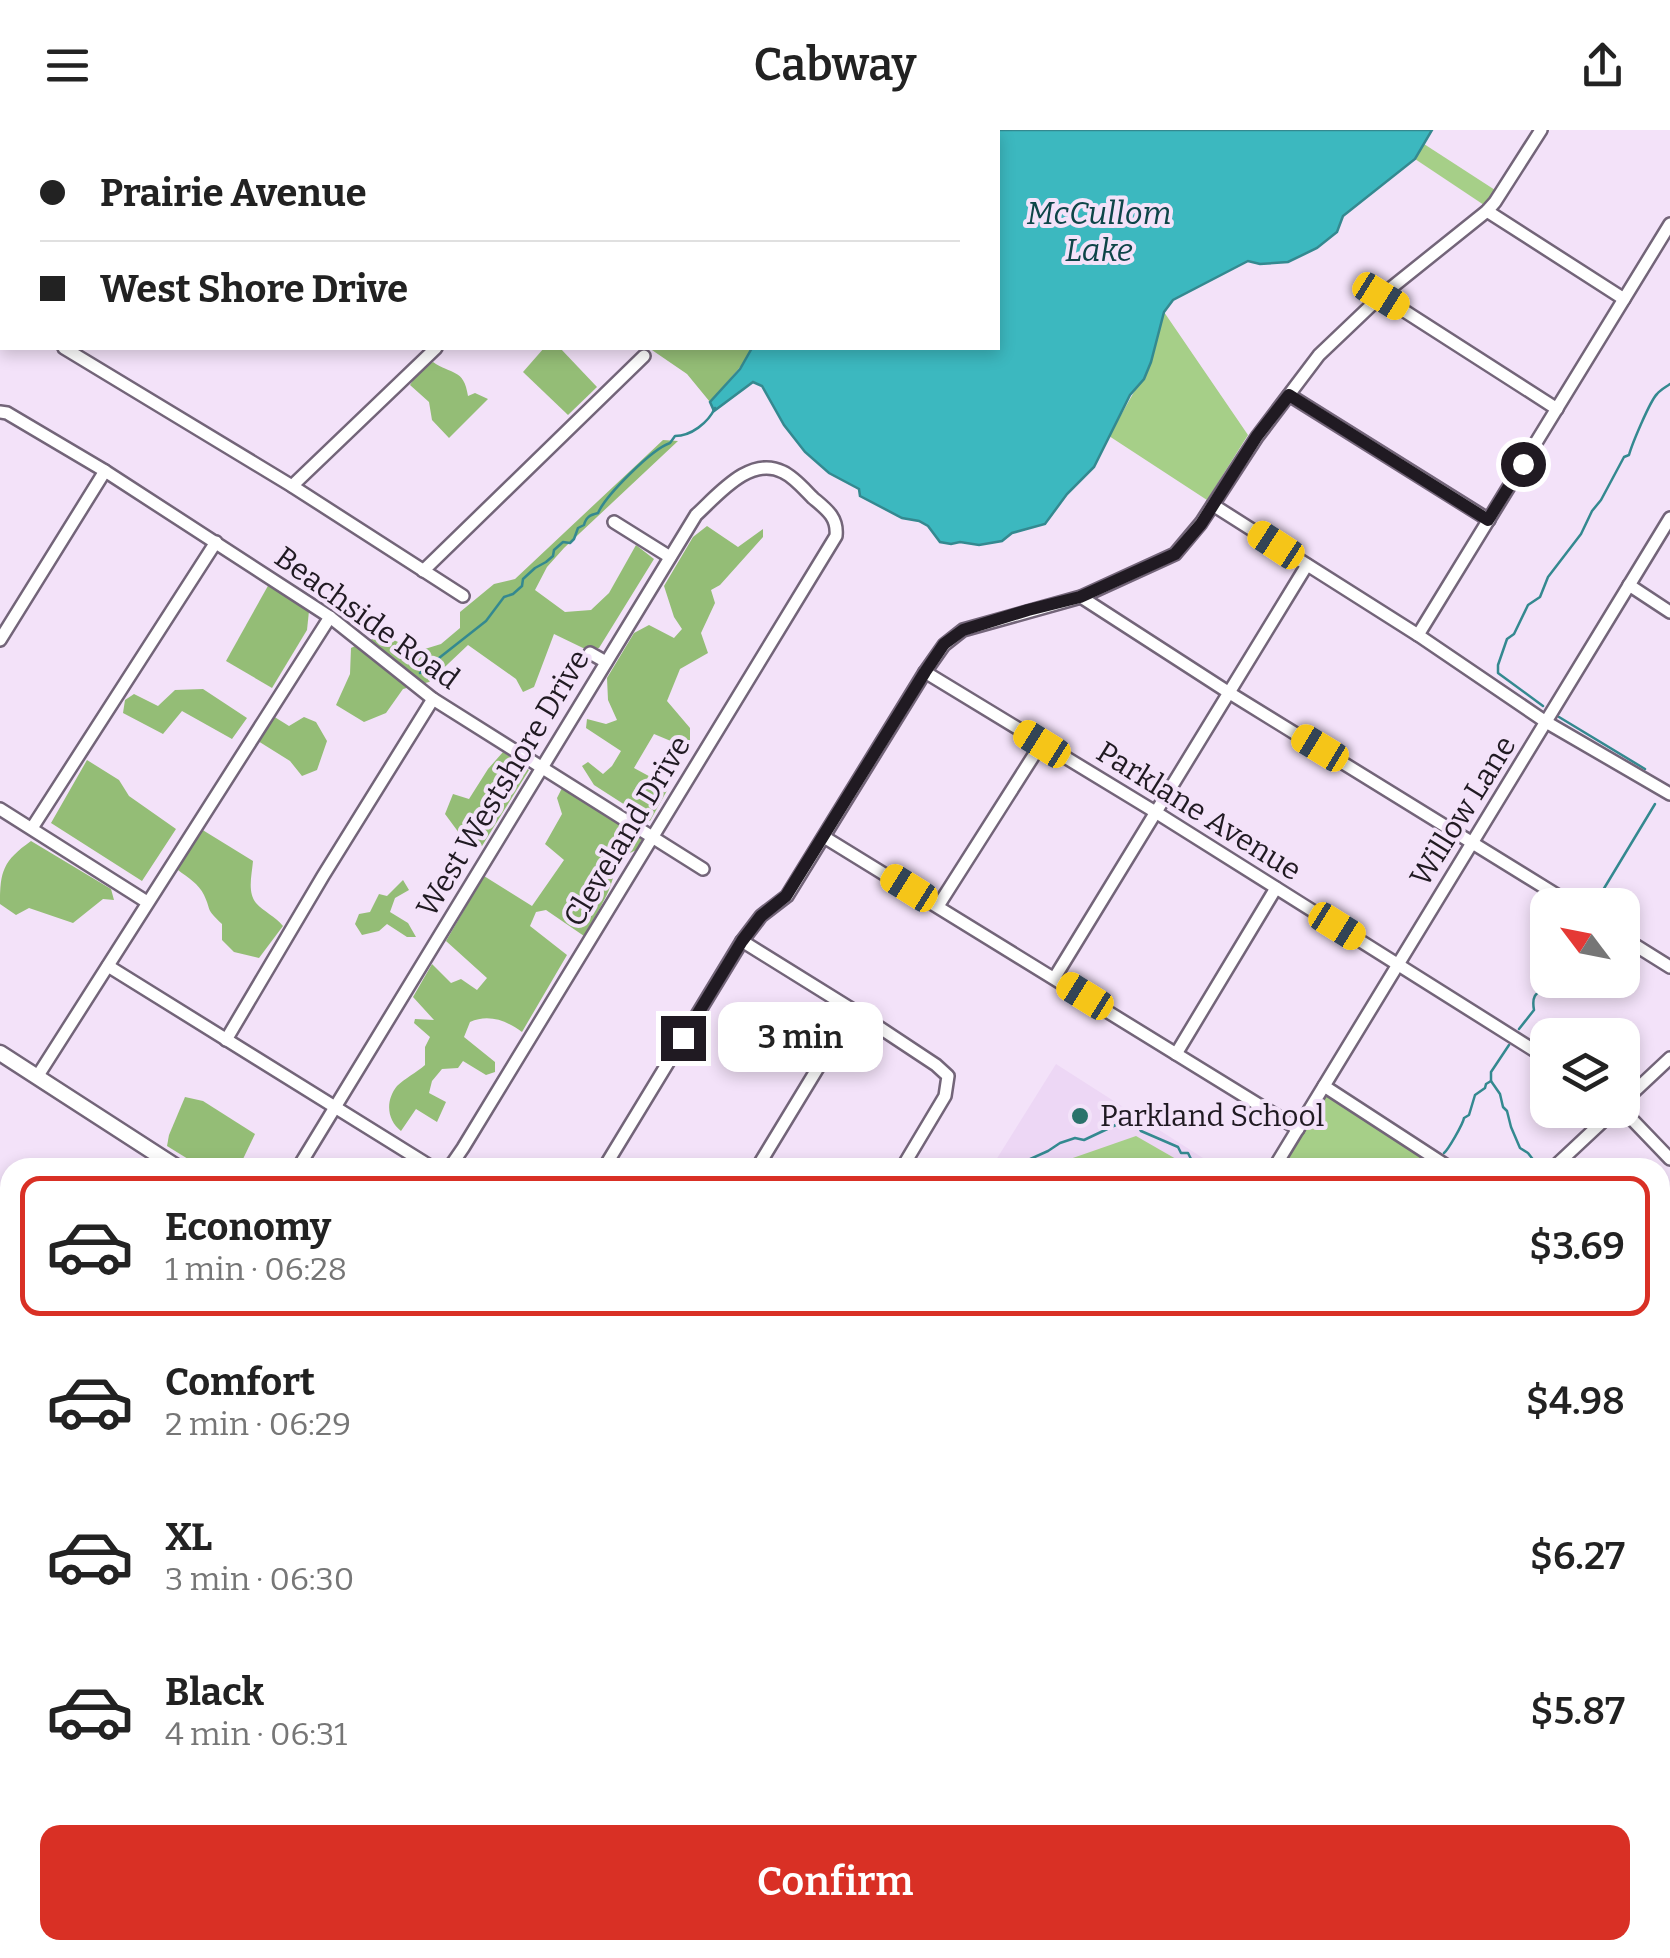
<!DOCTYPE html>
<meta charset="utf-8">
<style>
:root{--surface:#fff;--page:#f6f6f6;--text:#222;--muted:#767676;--line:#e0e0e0;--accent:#d93025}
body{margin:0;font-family:Bitter,serif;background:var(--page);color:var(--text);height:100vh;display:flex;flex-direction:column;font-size:38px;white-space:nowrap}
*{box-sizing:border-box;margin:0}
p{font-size:32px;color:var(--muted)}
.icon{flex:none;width:55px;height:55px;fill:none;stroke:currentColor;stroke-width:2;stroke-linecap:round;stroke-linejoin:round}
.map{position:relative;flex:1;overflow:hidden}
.side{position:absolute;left:0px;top:1028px;width:1670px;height:802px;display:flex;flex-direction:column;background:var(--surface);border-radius:30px 30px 0 0;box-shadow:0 5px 15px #0003}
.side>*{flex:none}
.top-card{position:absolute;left:0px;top:0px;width:1000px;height:220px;box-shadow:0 5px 15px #0003;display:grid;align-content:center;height:220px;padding:0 40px;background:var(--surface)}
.needle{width:65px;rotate:302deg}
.tools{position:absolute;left:1530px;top:758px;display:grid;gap:20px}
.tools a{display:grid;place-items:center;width:110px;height:110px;border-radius:20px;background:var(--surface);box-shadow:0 5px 15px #0003;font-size:50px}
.end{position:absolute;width:45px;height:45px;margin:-22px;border:12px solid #201a22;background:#fff;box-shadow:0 0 0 5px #fff}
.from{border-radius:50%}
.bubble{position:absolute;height:70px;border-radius:20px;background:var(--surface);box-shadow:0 5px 15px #0003;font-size:32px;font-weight:600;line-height:70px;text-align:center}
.car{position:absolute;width:30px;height:60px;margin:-30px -15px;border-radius:12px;box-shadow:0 0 8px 2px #0007;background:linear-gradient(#f5c518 24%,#345 0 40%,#f5c518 0 76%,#345 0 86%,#f5c518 0)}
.top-card b{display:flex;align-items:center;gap:35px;height:95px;font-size:38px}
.top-card b+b{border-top:2px solid var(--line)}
.top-card i{width:25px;height:25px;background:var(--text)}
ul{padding:18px 0 0;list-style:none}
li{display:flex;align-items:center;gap:30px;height:140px;margin:0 20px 15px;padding:0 20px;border:5px solid transparent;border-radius:20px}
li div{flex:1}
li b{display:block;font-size:38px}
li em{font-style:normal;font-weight:600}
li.on{border-color:var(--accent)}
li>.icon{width:90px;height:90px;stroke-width:1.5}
.primary-button{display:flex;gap:20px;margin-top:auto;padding:20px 40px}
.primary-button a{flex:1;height:115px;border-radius:20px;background:var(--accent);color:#fff;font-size:40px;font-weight:600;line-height:115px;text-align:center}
header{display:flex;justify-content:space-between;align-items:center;height:130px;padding:0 40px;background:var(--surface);font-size:45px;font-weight:600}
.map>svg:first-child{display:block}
.built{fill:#edd7f5}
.green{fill:#a6cf88}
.forest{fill:#94bd76}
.water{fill:#3cb8bf;stroke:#348990;stroke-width:2.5}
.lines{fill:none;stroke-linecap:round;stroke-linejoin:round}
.stream{stroke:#348990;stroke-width:2.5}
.minor-casing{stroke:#736579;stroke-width:16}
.tertiary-casing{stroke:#736579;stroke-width:19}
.primary-casing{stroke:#736579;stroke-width:22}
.minor{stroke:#fff;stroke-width:11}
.tertiary{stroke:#fff;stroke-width:14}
.primary{stroke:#fff;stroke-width:18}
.route{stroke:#201a22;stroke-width:12}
.poi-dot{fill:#2a726b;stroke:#f3e2f9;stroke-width:4}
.labels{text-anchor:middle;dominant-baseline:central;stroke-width:8;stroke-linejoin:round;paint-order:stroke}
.street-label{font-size:30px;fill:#201a22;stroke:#f3e2f9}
.poi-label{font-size:30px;fill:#201a22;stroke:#f3e2f9;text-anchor:start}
.water-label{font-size:32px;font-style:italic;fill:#0e4548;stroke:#f3e2f9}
</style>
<header><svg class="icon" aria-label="menu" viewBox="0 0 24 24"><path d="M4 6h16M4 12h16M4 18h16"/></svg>Cabway<svg class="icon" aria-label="share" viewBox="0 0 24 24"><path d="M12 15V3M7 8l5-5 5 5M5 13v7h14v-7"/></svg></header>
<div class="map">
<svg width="1670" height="1828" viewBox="0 0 1670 1828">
<rect width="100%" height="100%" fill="#f3e2f9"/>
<path class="built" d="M1056 934 1217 1037 991 1038Z"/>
<g class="green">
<path d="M1424 14 1495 60 1484 75 1415 29Z"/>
<path d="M1164 182 1248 305 1207 370 1109 306 1151 232Z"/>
<path d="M1324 956 1448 1038H1274Z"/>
<path d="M1136 1006 1190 1037H1047Z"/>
</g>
<g class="forest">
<path d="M544 218H560L597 257 568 285 523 242Z"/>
<path d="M649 218H752L747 229 710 272 687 244Z"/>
<path d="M433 232C451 245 464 238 468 266L475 263 488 269 449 308 432 290 429 272 410 255 419 241Z"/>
<path d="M663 310 678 311 564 418 547 437 535 460 565 482 591 480 609 463 636 415 654 429 599 518H583L554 504 534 557 523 562 516 549 468 515 429 552 403 559 386 583 364 592 336 575 350 544 351 518C382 503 386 504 415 522L441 514 460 498V482L494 454 515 449Z"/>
<path d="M707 396 738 417 763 399V407L720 455 711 460 715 473 701 503 708 523 680 539 667 571 690 598V619L654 604 634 638 669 657 650 691 594 655 582 636 588 632 603 644 612 636 621 621 586 598 587 589 606 594 617 590 608 570 607 548 634 503 649 495 674 508 682 499 674 487 664 456 693 407Z"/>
<path d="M269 454 309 481 307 500 272 558 226 531Z"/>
<path d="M203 559 247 588 232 609 182 581 163 604 123 583 125 570 134 564 158 576 175 560Z"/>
<path d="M273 586 289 596 304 587 316 592 327 611 317 640 302 646 290 631 258 611Z"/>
<path d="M503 622 529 640 482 716 459 703 445 684 453 664 469 669 488 639Z"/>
<path d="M87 630 119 650 129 666 176 699 142 751 51 693Z"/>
<path d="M562 658 637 701 642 708 637 720C618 726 615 744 609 760 602 776 592 791 584 806L546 780 536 782 530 796 567 825 522 902C506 890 488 884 470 892L464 907 495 932V942L486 945 463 931 458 938 442 939 432 951 429 963 446 972 437 992 416 979 401 1001C387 990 385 971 397 956 404 949 417 942 425 935V917L430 907 414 893 415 889 434 890 413 867 432 834 451 853 461 849 477 860 487 848 446 811 484 746 532 776 564 730 545 714 562 684 557 668Z"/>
<path d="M201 699 253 731C252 744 247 762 256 773 264 782 275 786 283 796L259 828 234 822 222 810V794C205 778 212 782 204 765 199 754 187 747 178 740L185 723Z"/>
<path d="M31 711 111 759 114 770 103 769 73 793 29 778 16 785 0 774C0 741 3 731 31 711Z"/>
<path d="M403 750 409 760 395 768 390 782 408 793 416 807H407L387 794 379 801 362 805 355 794 359 784 370 782 379 764 387 766Z"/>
<path d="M185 967 203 971 255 1004 243 1029 236 1037H201L167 1016 169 1005Z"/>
<path d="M1667 1171 1670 1174V1284L1660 1293V1175Z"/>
</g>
<path class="water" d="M429 0H1432L1415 29 1343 86 1337 102 1317 118 1288 132 1260 134 1248 131 1173 170 1164 182 1151 232 1144 249 1130 265 1094 337 1067 364 1045 394 1012 403 1002 411 979 415 960 412 951 414 940 412 928 396 919 391 902 388 860 366 859 359 829 343 805 322 784 295 762 256 753 252 714 281 710 272 740 239 752 218H998V2H431Z"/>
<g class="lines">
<g class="stream">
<path d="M420 543 486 491 504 467 513 464 522 456 523 449 535 438 546 432 553 426 554 420 563 412 570 413 574 409 578 398 584 395C586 387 590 385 598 383 606 365 652 319 670 313L675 306C691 306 708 293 715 278"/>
<path d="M1543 576 1498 543V535L1507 509 1514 504 1528 475 1540 467 1548 447 1581 404 1592 381 1601 370 1624 327 1629 325C1632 314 1650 271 1657 264 1660 260 1666 257 1670 254"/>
<path d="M1559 587 1645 639"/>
<path d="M1594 775 1655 674"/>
<path d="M1519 899 1534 880C1530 858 1544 864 1552 850"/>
<path d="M1509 915 1491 942V951L1500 964 1503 977 1507 981 1511 997 1520 1018 1528 1023 1538 1036"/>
<path d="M1444 1023C1448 1020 1463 994 1464 988L1469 985 1475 965 1485 958 1486 954 1491 951"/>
<path d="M993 1038 996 1036 1000 1038"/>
<path d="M1010 1038 1048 1021 1060 1013 1075 1008 1084 1010 1120 993 1135 991 1141 1001 1178 1017 1181 1023H1188L1191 1029 1206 1038"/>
<path d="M1435 1038V1036"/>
<path d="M1660 1171 1670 1187"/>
<path d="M1660 1280 1670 1272"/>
<path d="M1361 1828 1364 1820"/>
</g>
<g class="minor-casing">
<g id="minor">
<path d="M36 0 40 2"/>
<path d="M358 0 360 2"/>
<path d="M1487 81 1624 169"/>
<path d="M1381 166 1557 279"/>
<path d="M0 180 2 181"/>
<path d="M64 218 292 356 463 466"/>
<path d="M1289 265 1489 390"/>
<path d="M0 282 7 283 105 341 330 487 433 569 703 739"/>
<path d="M292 356 436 218"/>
<path d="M1213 375 1418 505 1546 592 1670 664"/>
<path d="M614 392 670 427"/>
<path d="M423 441 644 226"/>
<path d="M1629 455 1670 482"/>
<path d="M1081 467 1228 562 1573 775"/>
<path d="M1418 505 1670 94"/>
<path d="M0 510 105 341"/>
<path d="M590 523 606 532"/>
<path d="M925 542 1157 683 1548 929"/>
<path d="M0 679 147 772"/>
<path d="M32 698 216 412"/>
<path d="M824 707 1298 999"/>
<path d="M938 776 1041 614"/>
<path d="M1622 807 1670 837"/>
<path d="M742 811 853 880 936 935 948 946 945 966 902 1038"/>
<path d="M108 836 433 1038"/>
<path d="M1055 847 1307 435"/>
<path d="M226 910 323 746 433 569"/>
<path d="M1176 924 1276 758"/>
<path d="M37 947 330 487"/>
<path d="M1324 956 1450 1038"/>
<path d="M1622 973 1670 928"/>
<path d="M1622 979 1670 1029"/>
<path d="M298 1038 696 385C718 365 750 325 783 342 794 347 804 359 813 368 826 379 838 387 836 406L463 1018 452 1034 444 1038"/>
<path d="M604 1038 742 811 761 786 787 766 925 542 944 515 963 500 1081 467 1175 424 1201 393 1257 307 1319 225 1381 166 1487 81 1495 72 1541 0"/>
<path d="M757 1038 853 880"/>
<path d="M1274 1038 1670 388"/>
<path d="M1553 1038 1615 980"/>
</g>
</g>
<g class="tertiary-casing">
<g id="tertiary">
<path d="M0 923 178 1038"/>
<path d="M1340 1820 1342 1828"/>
</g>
</g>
<g class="primary-casing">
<g id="primary">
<path d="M1660 1137 1670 1128"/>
<path d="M521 1828 554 1820"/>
</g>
</g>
<use href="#minor" class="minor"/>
<use href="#tertiary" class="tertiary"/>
<use href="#primary" class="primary"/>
</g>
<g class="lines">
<path class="route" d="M683 908 742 811 761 786 786 766 925 542 944 514 963 500 1028 480 1080 467 1175 424 1201 394 1257 306 1289 265 1488 390 1523 334"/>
</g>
<circle class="poi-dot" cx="1080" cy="986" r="10"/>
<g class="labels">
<g class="street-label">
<text transform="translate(367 488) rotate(36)">Beachside Road</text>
<text transform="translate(503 653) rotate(-59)">West Westshore Drive</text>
<text transform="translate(1199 681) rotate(32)">Parklane Avenue</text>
<text transform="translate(1463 681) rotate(-58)">Willow Lane</text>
<text transform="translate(627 701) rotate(-59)">Cleveland Drive</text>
</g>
<g class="poi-label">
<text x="1100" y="986">Parkland School</text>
</g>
<g class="water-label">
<text x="1099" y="83">McCullom<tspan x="1099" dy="37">Lake</tspan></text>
</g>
</g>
</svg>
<div class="tools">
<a><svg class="needle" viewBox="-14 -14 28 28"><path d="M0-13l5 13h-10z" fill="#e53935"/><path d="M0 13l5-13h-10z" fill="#767676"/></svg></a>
<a><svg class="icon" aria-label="layers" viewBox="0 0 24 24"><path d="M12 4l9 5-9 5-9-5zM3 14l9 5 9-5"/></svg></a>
</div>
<i class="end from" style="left:1523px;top:334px"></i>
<i class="end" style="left:683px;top:908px"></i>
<div class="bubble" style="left:718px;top:872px;width:165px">3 min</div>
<i class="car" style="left:1381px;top:166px;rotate:122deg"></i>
<i class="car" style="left:1276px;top:415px;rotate:303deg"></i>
<i class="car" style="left:1042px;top:614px;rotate:302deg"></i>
<i class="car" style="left:1320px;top:618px;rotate:301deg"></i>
<i class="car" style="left:909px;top:758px;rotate:302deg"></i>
<i class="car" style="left:1337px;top:796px;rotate:122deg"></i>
<i class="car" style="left:1085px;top:866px;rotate:302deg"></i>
<div class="top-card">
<b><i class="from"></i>Prairie Avenue</b>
<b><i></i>West Shore Drive</b>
</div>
<section class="side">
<ul>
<li class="on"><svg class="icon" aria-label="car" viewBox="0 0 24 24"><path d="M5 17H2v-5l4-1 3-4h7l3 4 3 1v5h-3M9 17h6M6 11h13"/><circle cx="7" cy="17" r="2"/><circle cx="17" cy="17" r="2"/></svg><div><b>Economy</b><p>1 min · 06:28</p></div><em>$3.69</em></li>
<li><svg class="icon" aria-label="car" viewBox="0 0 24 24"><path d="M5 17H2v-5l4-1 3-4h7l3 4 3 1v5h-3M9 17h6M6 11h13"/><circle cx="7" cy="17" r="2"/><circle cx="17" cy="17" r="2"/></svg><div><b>Comfort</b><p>2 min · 06:29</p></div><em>$4.98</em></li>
<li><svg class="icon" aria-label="car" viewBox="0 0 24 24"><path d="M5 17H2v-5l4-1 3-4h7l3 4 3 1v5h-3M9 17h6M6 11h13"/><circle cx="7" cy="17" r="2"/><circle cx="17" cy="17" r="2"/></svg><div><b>XL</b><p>3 min · 06:30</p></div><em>$6.27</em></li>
<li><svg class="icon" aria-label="car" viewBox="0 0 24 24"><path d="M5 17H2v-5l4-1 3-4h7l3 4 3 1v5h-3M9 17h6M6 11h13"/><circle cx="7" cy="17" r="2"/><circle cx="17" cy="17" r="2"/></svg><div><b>Black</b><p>4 min · 06:31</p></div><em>$5.87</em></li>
</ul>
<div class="primary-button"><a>Confirm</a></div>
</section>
</div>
